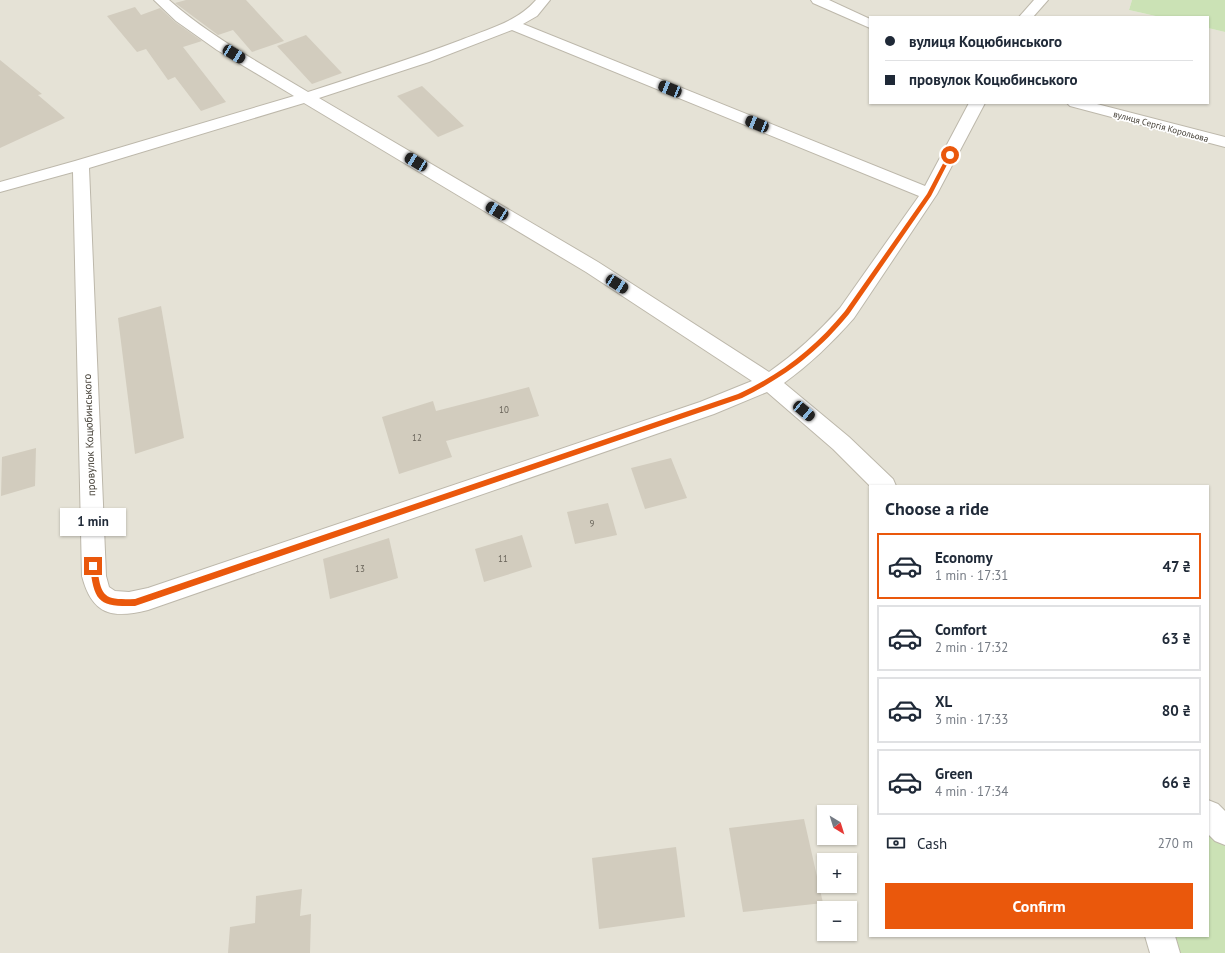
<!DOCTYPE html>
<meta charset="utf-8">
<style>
:root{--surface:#fff;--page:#f6f6f7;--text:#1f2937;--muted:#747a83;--line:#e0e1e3;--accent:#ea580c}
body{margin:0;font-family:"PT Sans",sans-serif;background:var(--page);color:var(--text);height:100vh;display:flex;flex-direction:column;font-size:15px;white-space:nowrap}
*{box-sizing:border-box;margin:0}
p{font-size:13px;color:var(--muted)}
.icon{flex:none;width:22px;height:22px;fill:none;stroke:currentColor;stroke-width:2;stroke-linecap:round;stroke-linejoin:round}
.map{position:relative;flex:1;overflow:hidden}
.sheet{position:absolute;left:869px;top:485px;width:340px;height:452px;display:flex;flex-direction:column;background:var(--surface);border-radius:0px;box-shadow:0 1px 3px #0004}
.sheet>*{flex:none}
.top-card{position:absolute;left:869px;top:16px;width:340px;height:88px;border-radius:0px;box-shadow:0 1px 3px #0004;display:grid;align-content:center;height:88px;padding:0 16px;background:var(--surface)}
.needle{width:26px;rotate:142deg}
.fabs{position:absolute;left:817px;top:805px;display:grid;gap:8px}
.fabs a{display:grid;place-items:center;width:40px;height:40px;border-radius:0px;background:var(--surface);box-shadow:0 1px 3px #0004;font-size:20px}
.end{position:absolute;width:18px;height:18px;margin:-9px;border:5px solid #ea580c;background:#fff;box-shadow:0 0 0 2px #fff}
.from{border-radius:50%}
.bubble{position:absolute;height:28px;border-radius:0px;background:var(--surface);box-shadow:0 1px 3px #0004;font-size:13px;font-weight:700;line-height:28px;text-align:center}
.car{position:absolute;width:12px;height:24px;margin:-12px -6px;border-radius:5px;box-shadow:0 0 3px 1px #0007;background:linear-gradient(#222 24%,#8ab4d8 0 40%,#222 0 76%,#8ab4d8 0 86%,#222 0)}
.top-card b{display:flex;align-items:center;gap:14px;height:38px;font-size:15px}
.top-card b+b{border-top:1px solid var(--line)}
.top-card i{width:10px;height:10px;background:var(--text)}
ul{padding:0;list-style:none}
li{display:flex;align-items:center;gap:12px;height:66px;margin:0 8px 6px;padding:0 8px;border:2px solid var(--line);border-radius:0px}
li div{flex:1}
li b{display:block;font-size:15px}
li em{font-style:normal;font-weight:700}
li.on{border-color:var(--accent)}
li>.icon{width:36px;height:36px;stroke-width:1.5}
h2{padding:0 16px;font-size:18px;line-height:48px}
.pay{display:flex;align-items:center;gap:10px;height:44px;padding:0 16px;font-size:15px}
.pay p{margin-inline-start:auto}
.button{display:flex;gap:8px;margin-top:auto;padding:8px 16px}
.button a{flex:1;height:46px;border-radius:0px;background:var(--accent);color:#fff;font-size:16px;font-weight:700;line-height:46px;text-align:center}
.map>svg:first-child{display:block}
.residential{fill:#e5e2d6;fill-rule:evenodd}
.green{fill:#cbe2b5}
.building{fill:#d2ccbe}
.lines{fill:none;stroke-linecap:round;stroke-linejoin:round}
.minor-casing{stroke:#bdb8ab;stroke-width:2}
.minor{fill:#fff;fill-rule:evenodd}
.route{fill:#ea580c}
.labels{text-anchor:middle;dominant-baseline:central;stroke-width:3.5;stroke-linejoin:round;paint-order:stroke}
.far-street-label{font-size:9px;fill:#454037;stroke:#fff}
.number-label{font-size:9px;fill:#686359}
.street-label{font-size:11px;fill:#454037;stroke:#fff}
</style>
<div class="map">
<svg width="1225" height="953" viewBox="0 0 1225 953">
<rect width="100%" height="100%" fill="#f2f0e8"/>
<path class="residential" d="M0 0H1132L1129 10 1160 17H870V103H1208V28L1225 32V953H0ZM870 486H1208V936H870ZM824 812H850V838H824ZM824 860H850V886H824ZM824 908H850V934H824Z"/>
<g class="green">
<path d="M1132 0H1225V32L1208 28V17H1160L1129 10Z"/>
<path d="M1208 814 1225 825V953H1165L1160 936H1208Z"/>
</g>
<g class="building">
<path d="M186 0H246L284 41 252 52 233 30 218 35 175 3Z"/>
<path d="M135 7 141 15 160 8 175 22 202 41 183 47 226 102 201 111 175 77 168 80 146 49 137 52 107 16Z"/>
<path d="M306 35 342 73 312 84 277 46Z"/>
<path d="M0 60 42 94 38 95 65 118 0 148Z"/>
<path d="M422 86 464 126 438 137 397 96Z"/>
<path d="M161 306 184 438 135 454 118 318Z"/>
<path d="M529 387 539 416 446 441 452 457 399 474 382 417 433 401 436 411Z"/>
<path d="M36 448 35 486 1 496 2 457Z"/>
<path d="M671 458 687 498 645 509 631 468Z"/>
<path d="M608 503 617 535 575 544 567 512Z"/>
<path d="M522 535 532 567 484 582 475 549Z"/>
<path d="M389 538 398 578 330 599 323 559Z"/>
<path d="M804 819 823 903 743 912 729 828Z"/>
<path d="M676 847 685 917 599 929 592 858Z"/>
<path d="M302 889 300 916 311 914 310 953H228L230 927 255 923 256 896Z"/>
</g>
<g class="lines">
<g class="minor-casing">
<g id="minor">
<path d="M154 0H169C211 37 260 63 308 92 360 75 411 59 461 40 488 29 517 22 536 0H550L537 16 523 24 925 186 969 103H985L937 194 854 318C833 342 810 364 784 383L849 437 893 479 896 486H870L833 449 767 392 714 414 148 610C112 619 92 615 82 576L73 172 0 192V182L75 161 294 96 217 50 176 21ZM512 30 919 196 840 308C819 332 795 354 769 372L598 262 319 98 429 62ZM304 103 586 272 752 381 700 402 148 588 129 592 115 591 109 587 106 576 89 168Z"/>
<path d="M811 0H829L870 19V28L813 3Z"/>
<path d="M1034 0H1048L1033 17H1019Z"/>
<path d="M1067 103H1093L1225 137V147L1070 106Z"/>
<path d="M1208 800 1218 804 1225 811V845L1215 841 1208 834Z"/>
<path d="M1145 936H1175L1180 953H1150Z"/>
</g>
</g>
<use href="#minor" class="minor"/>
</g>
<path class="route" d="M948 154 952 155 931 196 849 314C817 353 786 376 742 398L135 606C99 607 94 602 90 566L93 563 97 566C101 598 104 600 135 599L738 394C781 374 814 349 845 311L927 194Z"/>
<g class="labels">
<g class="far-street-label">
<text transform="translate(1161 126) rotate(15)">вулиця Сергія Корольова</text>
</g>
<g class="number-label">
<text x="504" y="409">10</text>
<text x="417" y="437">12</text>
<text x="592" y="523">9</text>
<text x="503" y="558">11</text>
<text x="360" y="568">13</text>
</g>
<g class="street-label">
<text transform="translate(89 435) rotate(-92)">провулок Коцюбинського</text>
</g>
</g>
</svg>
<div class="fabs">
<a><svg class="needle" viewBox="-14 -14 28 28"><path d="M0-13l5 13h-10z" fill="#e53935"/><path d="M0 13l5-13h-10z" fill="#747a83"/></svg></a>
<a>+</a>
<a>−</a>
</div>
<i class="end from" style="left:950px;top:155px"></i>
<i class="end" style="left:93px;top:566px"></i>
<div class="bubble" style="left:60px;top:508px;width:66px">1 min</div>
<i class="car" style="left:234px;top:54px;rotate:121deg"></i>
<i class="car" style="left:670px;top:89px;rotate:292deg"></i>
<i class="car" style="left:757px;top:124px;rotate:292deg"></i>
<i class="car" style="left:416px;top:162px;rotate:301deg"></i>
<i class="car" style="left:497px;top:211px;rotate:301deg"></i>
<i class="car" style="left:617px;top:284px;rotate:123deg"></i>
<i class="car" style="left:804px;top:411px;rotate:130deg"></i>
<div class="top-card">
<b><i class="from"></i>вулиця Коцюбинського</b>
<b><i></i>провулок Коцюбинського</b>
</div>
<section class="sheet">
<h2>Choose a ride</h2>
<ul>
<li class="on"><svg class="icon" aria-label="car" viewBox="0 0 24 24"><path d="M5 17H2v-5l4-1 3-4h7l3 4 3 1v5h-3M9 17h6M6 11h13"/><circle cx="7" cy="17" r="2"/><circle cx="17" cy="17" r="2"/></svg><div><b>Economy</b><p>1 min · 17:31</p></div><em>47 ₴</em></li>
<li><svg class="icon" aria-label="car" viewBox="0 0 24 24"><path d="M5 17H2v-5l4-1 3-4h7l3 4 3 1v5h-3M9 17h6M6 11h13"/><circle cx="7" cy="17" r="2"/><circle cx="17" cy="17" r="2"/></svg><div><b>Comfort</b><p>2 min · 17:32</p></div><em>63 ₴</em></li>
<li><svg class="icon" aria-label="car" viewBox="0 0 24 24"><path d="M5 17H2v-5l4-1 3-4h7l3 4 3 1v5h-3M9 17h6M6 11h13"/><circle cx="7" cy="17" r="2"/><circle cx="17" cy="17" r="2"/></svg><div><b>XL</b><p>3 min · 17:33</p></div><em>80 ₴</em></li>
<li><svg class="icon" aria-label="car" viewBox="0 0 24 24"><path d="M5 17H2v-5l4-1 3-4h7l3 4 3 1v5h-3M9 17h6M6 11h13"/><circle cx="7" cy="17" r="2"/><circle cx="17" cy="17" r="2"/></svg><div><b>Green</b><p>4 min · 17:34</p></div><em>66 ₴</em></li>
</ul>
<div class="pay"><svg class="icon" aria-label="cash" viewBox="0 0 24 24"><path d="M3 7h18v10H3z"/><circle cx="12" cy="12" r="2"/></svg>Cash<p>270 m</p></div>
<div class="button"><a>Confirm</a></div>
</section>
</div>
